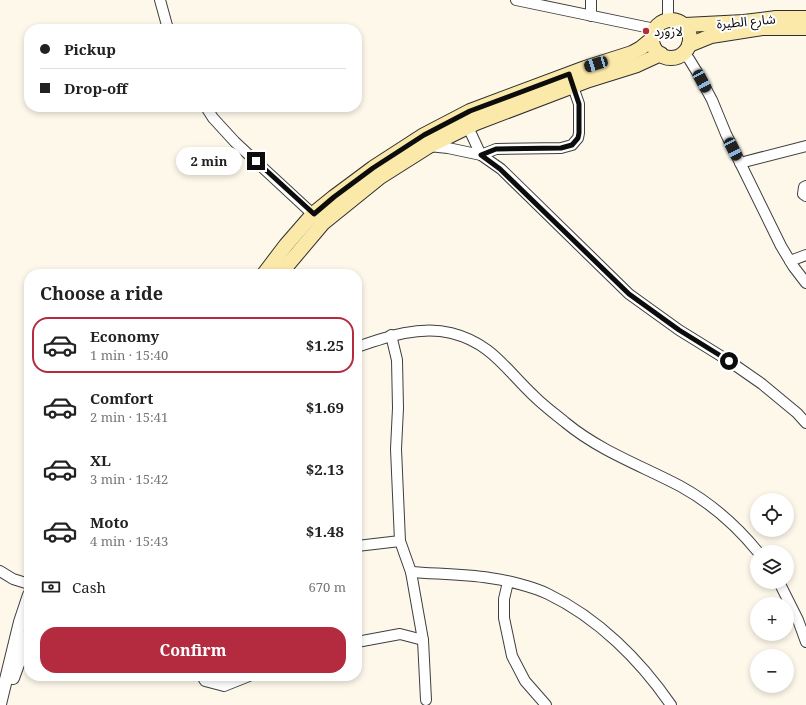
<!DOCTYPE html>
<meta charset="utf-8">
<style>
:root{--surface:#fff;--page:#f6f6f6;--text:#222;--muted:#767676;--line:#e0e0e0;--accent:#b42b40}
body{margin:0;font-family:"Noto Serif","Noto Sans Arabic",serif;background:var(--page);color:var(--text);height:100vh;display:flex;flex-direction:column;font-size:15px;white-space:nowrap}
*{box-sizing:border-box;margin:0}
p{font-size:13px;color:var(--muted)}
.icon{flex:none;width:22px;height:22px;fill:none;stroke:currentColor;stroke-width:2;stroke-linecap:round;stroke-linejoin:round}
.map{position:relative;flex:1;overflow:hidden}
.sheet{position:absolute;left:24px;top:269px;width:338px;height:412px;display:flex;flex-direction:column;background:var(--surface);border-radius:16px;box-shadow:0 2px 6px #0003}
.sheet>*{flex:none}
.top-card{position:absolute;left:24px;top:24px;width:338px;height:88px;border-radius:16px;box-shadow:0 2px 6px #0003;display:grid;align-content:center;height:88px;padding:0 16px;background:var(--surface)}
.tools{position:absolute;left:750px;top:493px;display:grid;gap:8px}
.tools a{display:grid;place-items:center;width:44px;height:44px;border-radius:50%;background:var(--surface);box-shadow:0 2px 6px #0003;font-size:20px}
.end{position:absolute;width:18px;height:18px;margin:-9px;border:5px solid #0c0c0c;background:#fff;box-shadow:0 0 0 2px #fff}
.from{border-radius:50%}
.bubble{position:absolute;height:28px;border-radius:14px;background:var(--surface);box-shadow:0 2px 6px #0003;font-size:13px;font-weight:700;line-height:28px;text-align:center}
.car{position:absolute;width:12px;height:24px;margin:-12px -6px;border-radius:5px;box-shadow:0 0 3px 1px #0007;background:linear-gradient(#222 24%,#8ab4d8 0 40%,#222 0 76%,#8ab4d8 0 86%,#222 0)}
.top-card b{display:flex;align-items:center;gap:14px;height:38px;font-size:15px}
.top-card b+b{border-top:1px solid var(--line)}
.top-card i{width:10px;height:10px;background:var(--text)}
ul{padding:0;list-style:none}
li{display:flex;align-items:center;gap:12px;height:56px;margin:0 8px 6px;padding:0 8px;border:2px solid transparent;border-radius:16px}
li div{flex:1}
li b{display:block;font-size:15px}
li em{font-style:normal;font-weight:700}
li.on{border-color:var(--accent)}
li>.icon{width:36px;height:36px;stroke-width:1.5}
h2{padding:0 16px;font-size:18px;line-height:48px}
.pay{display:flex;align-items:center;gap:10px;height:44px;padding:0 16px;font-size:15px}
.pay p{margin-inline-start:auto}
.button{display:flex;gap:8px;margin-top:auto;padding:8px 16px}
.button a{flex:1;height:46px;border-radius:16px;background:var(--accent);color:#fff;font-size:16px;font-weight:700;line-height:46px;text-align:center}
.map>svg:first-child{display:block}
.lines{fill:none;stroke-linecap:round;stroke-linejoin:round}
.minor-casing{stroke:#3f3f3f;stroke-width:12}
.tertiary-casing{stroke:#3f3f3f;stroke-width:14}
.secondary-casing{stroke:#2e2e2e;stroke-width:16}
.minor{stroke:#fff;stroke-width:10}
.tertiary{stroke:#fff;stroke-width:12}
.secondary{stroke:#fbe9a9;stroke-width:14}
.route{stroke:#0c0c0c;stroke-width:5}
.poi-dot{fill:#b42b40;stroke:#fff;stroke-width:1.5}
.labels{text-anchor:middle;dominant-baseline:central;stroke-width:4;stroke-linejoin:round;paint-order:stroke}
.street-label{font-size:13px;fill:#0c0c0c;stroke:#fff}
.poi-label{font-size:13px;fill:#0c0c0c;stroke:#fff;text-anchor:start}
</style>
<div class="map">
<svg width="806" height="705" viewBox="0 0 806 705">
<rect width="100%" height="100%" fill="#fef8eb"/>
<g class="lines">
<g class="minor-casing">
<g id="minor">
<path d="M160 0 168 29"/>
<path d="M516 0 655 29"/>
<path d="M591 0V16"/>
<path d="M668 20V0"/>
<path d="M683 53 689 59 697 72 712 100 726 134 781 246 793 266 806 283"/>
<path d="M206 107 213 118 235 142 317 218"/>
<path d="M468 127 481 155"/>
<path d="M429 146 448 148 481 155 501 169 629 294 679 330 729 361 762 384 797 413 806 423"/>
<path d="M481 155 496 149 561 148 572 145 578 138 579 133V104L571 81"/>
<path d="M740 163 806 146"/>
<path d="M806 186 804 187 803 194 806 196"/>
<path d="M790 261 806 255"/>
<path d="M357 347C386 337 420 325 451 333 492 343 506 370 534 396 544 406 555 414 566 423 600 451 642 466 680 486 711 503 736 525 758 552"/>
<path d="M400 541 411 572 423 640 426 700"/>
<path d="M357 546 400 541 396 449 398 408 397 360 391 335"/>
<path d="M0 571 13 579 29 584"/>
<path d="M411 572C437 574 464 574 490 578 506 580 534 587 548 594 598 618 640 660 671 705"/>
<path d="M508 582 504 599V618L512 656 525 681 546 705"/>
<path d="M779 582 798 620 806 642"/>
<path d="M357 642 400 634 423 640"/>
<path d="M202 676 205 681 224 686 249 676"/>
</g>
</g>
<g class="tertiary-casing">
<g id="tertiary">
<path d="M13 678 29 634"/>
<path d="M0 704 20 622 29 595"/>
</g>
</g>
<g class="secondary-casing">
<g id="secondary">
<circle cx="671" cy="39" r="19"/>
<path d="M685 25 744 22 776 18H806"/>
<path d="M689 45 711 36 762 28H806"/>
<path d="M264 274 286 245 313 214 334 197 373 168 424 135 470 111 585 68 632 53 641 48 652 39"/>
<path d="M280 274 323 223 380 177 429 146 476 123 589 80 637 65 661 54"/>
</g>
</g>
<use href="#minor" class="minor"/>
<use href="#tertiary" class="tertiary"/>
<use href="#secondary" class="secondary"/>
</g>
<g class="lines">
<path class="route" d="M256 161 314 214 334 197 373 168 424 135 470 111 569 74 579 104V133L578 138 572 145 561 148 496 149 481 155 500 169 629 294 679 330 729 361"/>
</g>
<circle class="poi-dot" cx="646" cy="31" r="4"/>
<g class="labels">
<g class="street-label">
<text transform="translate(746 21) rotate(-5)">شارع الطيرة</text>
</g>
<g class="poi-label">
<text x="654" y="31">لازورد</text>
</g>
</g>
</svg>
<div class="tools">
<a><svg class="icon" aria-label="locate" viewBox="0 0 24 24"><circle cx="12" cy="12" r="6"/><path d="M12 2v4M12 18v4M2 12h4M18 12h4"/></svg></a>
<a><svg class="icon" aria-label="layers" viewBox="0 0 24 24"><path d="M12 4l9 5-9 5-9-5zM3 14l9 5 9-5"/></svg></a>
<a>+</a>
<a>−</a>
</div>
<i class="end from" style="left:729px;top:361px"></i>
<i class="end" style="left:256px;top:161px"></i>
<div class="bubble" style="left:176px;top:147px;width:66px">2 min</div>
<i class="car" style="left:596px;top:64px;rotate:253deg"></i>
<i class="car" style="left:702px;top:81px;rotate:152deg"></i>
<i class="car" style="left:733px;top:149px;rotate:153deg"></i>
<div class="top-card">
<b><i class="from"></i>Pickup</b>
<b><i></i>Drop-off</b>
</div>
<section class="sheet">
<h2>Choose a ride</h2>
<ul>
<li class="on"><svg class="icon" aria-label="car" viewBox="0 0 24 24"><path d="M5 17H2v-5l4-1 3-4h7l3 4 3 1v5h-3M9 17h6M6 11h13"/><circle cx="7" cy="17" r="2"/><circle cx="17" cy="17" r="2"/></svg><div><b>Economy</b><p>1 min · 15:40</p></div><em>$1.25</em></li>
<li><svg class="icon" aria-label="car" viewBox="0 0 24 24"><path d="M5 17H2v-5l4-1 3-4h7l3 4 3 1v5h-3M9 17h6M6 11h13"/><circle cx="7" cy="17" r="2"/><circle cx="17" cy="17" r="2"/></svg><div><b>Comfort</b><p>2 min · 15:41</p></div><em>$1.69</em></li>
<li><svg class="icon" aria-label="car" viewBox="0 0 24 24"><path d="M5 17H2v-5l4-1 3-4h7l3 4 3 1v5h-3M9 17h6M6 11h13"/><circle cx="7" cy="17" r="2"/><circle cx="17" cy="17" r="2"/></svg><div><b>XL</b><p>3 min · 15:42</p></div><em>$2.13</em></li>
<li><svg class="icon" aria-label="car" viewBox="0 0 24 24"><path d="M5 17H2v-5l4-1 3-4h7l3 4 3 1v5h-3M9 17h6M6 11h13"/><circle cx="7" cy="17" r="2"/><circle cx="17" cy="17" r="2"/></svg><div><b>Moto</b><p>4 min · 15:43</p></div><em>$1.48</em></li>
</ul>
<div class="pay"><svg class="icon" aria-label="cash" viewBox="0 0 24 24"><path d="M3 7h18v10H3z"/><circle cx="12" cy="12" r="2"/></svg>Cash<p>670 m</p></div>
<div class="button"><a>Confirm</a></div>
</section>
</div>
